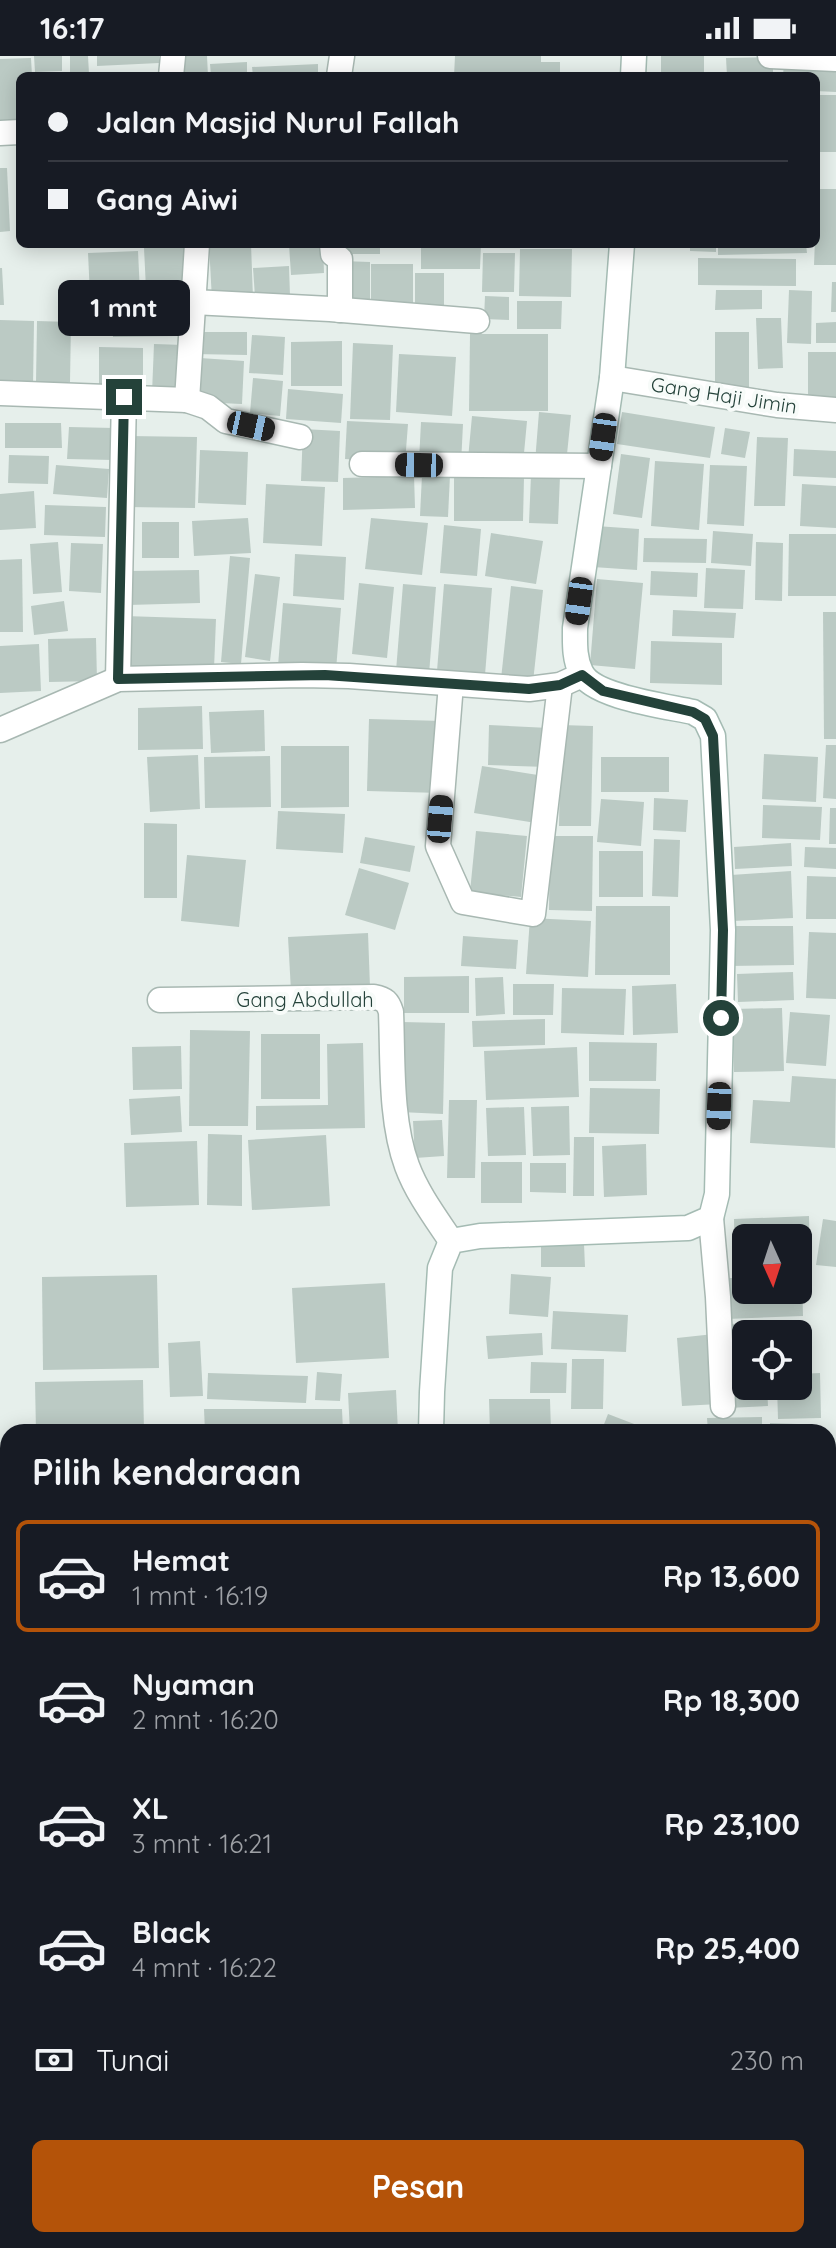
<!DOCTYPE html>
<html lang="id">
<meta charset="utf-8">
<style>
:root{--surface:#171b24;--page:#242831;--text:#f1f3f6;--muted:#9ea1a6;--line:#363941;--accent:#b45309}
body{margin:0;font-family:Quicksand,sans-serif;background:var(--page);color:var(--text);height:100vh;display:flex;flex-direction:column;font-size:30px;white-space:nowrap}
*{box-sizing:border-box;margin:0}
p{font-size:26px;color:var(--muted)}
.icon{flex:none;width:44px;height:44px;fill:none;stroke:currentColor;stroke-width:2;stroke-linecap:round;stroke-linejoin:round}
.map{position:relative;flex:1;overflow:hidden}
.panel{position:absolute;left:0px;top:1368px;width:836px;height:824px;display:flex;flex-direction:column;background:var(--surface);border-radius:24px 24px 0 0;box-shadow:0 4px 20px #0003}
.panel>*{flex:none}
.banner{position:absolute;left:16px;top:16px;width:804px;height:176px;border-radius:12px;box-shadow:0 4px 20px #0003;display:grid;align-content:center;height:176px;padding:0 32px;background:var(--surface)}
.needle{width:52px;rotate:177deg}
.tools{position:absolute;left:732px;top:1168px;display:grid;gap:16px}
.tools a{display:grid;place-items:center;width:80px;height:80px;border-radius:12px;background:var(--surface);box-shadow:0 4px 20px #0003;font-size:40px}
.end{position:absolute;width:36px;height:36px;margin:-18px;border:10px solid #24423a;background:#fff;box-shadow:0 0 0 4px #fff}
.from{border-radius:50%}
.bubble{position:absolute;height:56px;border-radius:12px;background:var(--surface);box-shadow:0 4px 20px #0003;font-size:26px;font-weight:700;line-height:56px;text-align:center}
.car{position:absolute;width:24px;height:48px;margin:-24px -12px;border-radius:10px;box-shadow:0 0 6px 2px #0007;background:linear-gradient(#222 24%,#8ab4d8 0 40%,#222 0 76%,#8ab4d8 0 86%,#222 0)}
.banner b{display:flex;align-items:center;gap:28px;height:76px;font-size:30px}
.banner b+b{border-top:2px solid var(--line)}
.banner i{width:20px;height:20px;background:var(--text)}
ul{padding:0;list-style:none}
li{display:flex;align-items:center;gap:24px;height:112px;margin:0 16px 12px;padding:0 16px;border:4px solid transparent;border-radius:12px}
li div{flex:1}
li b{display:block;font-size:30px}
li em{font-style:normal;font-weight:700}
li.active{border-color:var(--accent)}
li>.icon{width:72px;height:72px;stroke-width:1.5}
h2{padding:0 32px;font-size:36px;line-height:96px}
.pay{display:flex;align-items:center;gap:20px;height:88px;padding:0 32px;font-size:30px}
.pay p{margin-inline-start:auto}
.button{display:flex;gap:16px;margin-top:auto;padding:16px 32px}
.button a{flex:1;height:92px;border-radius:12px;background:var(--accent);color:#fff;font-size:32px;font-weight:700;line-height:92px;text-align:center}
.status{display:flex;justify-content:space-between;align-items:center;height:56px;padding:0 40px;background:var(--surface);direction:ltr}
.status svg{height:22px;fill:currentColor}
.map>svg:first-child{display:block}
.building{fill:#bbcac4}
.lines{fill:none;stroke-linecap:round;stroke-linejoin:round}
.street-casing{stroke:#a8b8b2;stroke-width:27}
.secondary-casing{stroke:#a4bbb3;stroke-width:27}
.highway-casing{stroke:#c2cac8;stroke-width:27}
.street{stroke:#fff;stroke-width:24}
.secondary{stroke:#fff;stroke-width:24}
.highway{stroke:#2f6f62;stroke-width:24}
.route{stroke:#24423a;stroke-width:10}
.labels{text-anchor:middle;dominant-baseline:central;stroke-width:8;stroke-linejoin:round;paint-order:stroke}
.street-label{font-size:20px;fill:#24423a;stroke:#f7fbf9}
</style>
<div class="status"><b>16:17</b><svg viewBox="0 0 49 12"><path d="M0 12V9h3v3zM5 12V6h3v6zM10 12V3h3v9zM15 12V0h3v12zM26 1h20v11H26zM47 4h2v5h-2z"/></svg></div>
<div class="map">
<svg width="836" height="2192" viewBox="0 0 836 2192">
<rect width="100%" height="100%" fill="#e6efeb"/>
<g class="building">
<path d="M34 0H62V15L35 16Z"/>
<path d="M70 0H88L89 18 70 19Z"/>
<path d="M97 0H159V7L97 10Z"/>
<path d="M177 0H207L208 20H178Z"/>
<path d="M455 0H541V6H560V20H454Z"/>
<rect x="661" y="0" width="43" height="20"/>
<path d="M773 1V20H727L726 2Z"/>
<path d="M31 2 32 20H20V70L0 71V3Z"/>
<path d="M247 6V20H211L210 8Z"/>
<path d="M784 6 836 8V36L816 35V20H783Z"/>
<path d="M318 8V20H253L252 11Z"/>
<path d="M154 16V20H131V18Z"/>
<rect x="816" y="39" width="20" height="57"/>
<path d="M0 112H7L10 175 0 176Z"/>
<path d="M817 133H836V209H814Z"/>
<path d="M90 188H112V190L90 192Z"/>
<path d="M209 188H251L253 242 212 244Z"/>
<path d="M289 188H323L324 217 291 219Z"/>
<rect x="345" y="188" width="35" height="10"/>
<path d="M421 188H481L480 213H421Z"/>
<path d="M690 188H716V196L690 195Z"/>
<path d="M718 188H806L807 197 718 199Z"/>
<path d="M188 190 191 251 147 253 144 192Z"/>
<path d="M520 193H572L571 241 519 240Z"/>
<path d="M138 195 141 259 91 261 88 197Z"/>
<path d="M483 197H515L514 236H482Z"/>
<path d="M698 202 796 203V230L698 229Z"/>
<path d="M342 205 370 206V248L341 247Z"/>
<rect x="371" y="208" width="42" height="44"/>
<path d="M289 210 290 240 255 241 253 212Z"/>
<path d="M0 212H2L4 249H0Z"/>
<path d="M415 217H444V255L415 256Z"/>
<path d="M832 226H836V256H831Z"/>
<path d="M716 234H762V253L715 254Z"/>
<path d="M789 234 812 235 811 288 787 287Z"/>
<path d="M485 240 509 241V264L484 263Z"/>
<path d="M517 245H562L561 273H517Z"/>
<path d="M756 262H781L783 312 758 313Z"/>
<path d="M0 264 34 265 33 331 0 330Z"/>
<path d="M37 265 71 266 70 326H36Z"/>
<path d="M181 265 182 280 113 281 112 269Z"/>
<path d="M836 266V287H816V267Z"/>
<path d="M195 276H247V299L193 298Z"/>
<path d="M715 276H749V332L715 331Z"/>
<path d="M470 278H548V355H469Z"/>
<path d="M252 279 285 281 283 319 249 317Z"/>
<path d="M342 285V330H291V286Z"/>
<path d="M353 287 393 289 390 364 350 363Z"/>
<path d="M154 288 184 289 182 338 152 337Z"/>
<path d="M99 291 143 292V333H99Z"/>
<rect x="808" y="296" width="28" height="45"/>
<path d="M399 298 456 301 452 360 396 356Z"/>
<path d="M200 302 244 305 242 348 197 346Z"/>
<path d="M253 322 283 325 280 360 250 357Z"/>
<path d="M288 333 343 338 341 367 286 363Z"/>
<path d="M539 356 571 359 566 408 535 406Z"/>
<path d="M622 356 715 371 710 402 617 388Z"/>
<path d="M472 360 527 365 523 408 468 403Z"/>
<path d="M347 365 408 368 405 407 345 403Z"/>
<path d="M421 366 463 368 461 408 419 405Z"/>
<path d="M5 367H61L62 392H5Z"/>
<path d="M69 371 114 372 113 404 67 403Z"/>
<path d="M725 372 750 376 745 402 721 398Z"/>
<path d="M303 373 340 375 338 426 301 425Z"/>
<path d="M129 380 197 381 195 452 127 451Z"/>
<path d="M757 381 788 382 785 450H754Z"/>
<path d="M794 393 836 395V422L793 420Z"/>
<path d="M200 394 248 396 246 449 198 447Z"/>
<path d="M621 398 650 402 642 462 613 458Z"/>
<path d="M9 399 49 400 48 428 8 427Z"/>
<path d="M655 405 704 408 699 474 651 470Z"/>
<path d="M56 409 109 413 107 442 53 438Z"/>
<path d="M710 409 747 410 744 470 707 468Z"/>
<path d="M422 419H450L448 461 420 460Z"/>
<path d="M531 419 560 420 558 468 529 467Z"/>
<path d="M414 420 415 452 343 454V422Z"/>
<path d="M454 421H524L523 465H454Z"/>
<path d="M266 428 325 431 322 490 263 487Z"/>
<path d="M802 428 836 430V472L800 470Z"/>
<path d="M34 435 36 472 0 474V438Z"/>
<path d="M45 449 106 451 105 481 44 479Z"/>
<path d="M248 462 251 497 194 500 192 465Z"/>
<path d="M371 462 428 467 422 519 365 513Z"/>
<rect x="142" y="466" width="37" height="36"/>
<path d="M444 469 481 473 477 520 440 517Z"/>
<path d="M596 470 639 473 637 514 593 511Z"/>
<path d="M713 475 753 478 751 510 711 507Z"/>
<path d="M491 477 543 485 536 528 485 520Z"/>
<path d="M789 478H836V540H788Z"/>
<path d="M644 482 707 483 706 507 643 506Z"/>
<path d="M58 486 62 536 33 538 30 488Z"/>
<path d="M756 486 783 487 782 545 755 544Z"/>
<path d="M71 487 103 488 101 537 69 535Z"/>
<path d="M295 498 346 501 344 544 293 540Z"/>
<path d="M230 500 250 502 241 608 221 606Z"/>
<path d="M22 503 23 576H0V504Z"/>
<path d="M706 512 745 514 743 553 704 552Z"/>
<path d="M199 514 200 547 128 549V515Z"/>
<path d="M651 515 698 517 697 541 650 539Z"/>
<path d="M255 518 280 521 270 605 245 601Z"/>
<path d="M597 523 643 527 635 613 590 609Z"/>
<path d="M359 527 394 531 387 602 352 598Z"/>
<path d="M403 528 436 531 429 618 396 615Z"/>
<path d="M444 528 492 532 485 619 437 615Z"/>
<path d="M511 530 543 534 533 626 501 623Z"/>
<path d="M64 545 68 575 34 579 31 550Z"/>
<path d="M283 547 341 552 336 614 278 610Z"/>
<path d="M673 554 736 557 734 582 672 580Z"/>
<path d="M823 556H836V683H824Z"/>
<path d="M125 560 216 563 214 613 124 610Z"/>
<path d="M96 582 97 625 49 626 48 583Z"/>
<path d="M651 585 722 587V629L650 627Z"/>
<path d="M39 588 41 635 0 637V590Z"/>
<path d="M202 650 203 693 138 694V652Z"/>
<path d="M264 654 265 695 211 697 209 656Z"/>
<path d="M369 663 443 665 441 737 367 735Z"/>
<path d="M489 669 549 672 547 711 488 709Z"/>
<path d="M561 669 593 670 591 770H559Z"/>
<path d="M826 689H836V743L823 742Z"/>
<path d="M281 690H349V751L281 752Z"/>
<path d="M764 698 818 701 816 746 762 743Z"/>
<path d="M198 699 200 753 150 756 147 701Z"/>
<path d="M270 700 271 751 205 752 204 701Z"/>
<rect x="601" y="701" width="68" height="35"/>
<path d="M482 710 544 720 536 767 474 757Z"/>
<path d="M654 742 688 744 686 776 653 774Z"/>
<path d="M601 743 644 746 641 790 597 786Z"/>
<path d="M763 749 822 751 820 784 762 782Z"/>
<path d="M830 752H836V788H829Z"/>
<path d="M278 755 345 758 343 797 276 793Z"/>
<path d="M144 767 177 768V842H144Z"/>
<path d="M476 775 527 780 521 841 470 836Z"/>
<path d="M550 780H593L592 855 549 854Z"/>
<path d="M365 781 415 790 410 816 360 807Z"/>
<path d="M654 783 680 784 678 841 652 840Z"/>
<path d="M791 787 792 810 735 813 734 791Z"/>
<path d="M805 791 836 792V813L804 811Z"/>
<rect x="599" y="795" width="44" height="46"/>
<path d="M187 799 246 804 239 871 181 865Z"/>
<path d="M359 812 409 827 395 874 345 859Z"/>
<path d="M791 815 793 862 733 865 731 819Z"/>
<path d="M807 820 836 821V863H806Z"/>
<path d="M596 850H670V919H595Z"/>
<path d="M530 862 591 865 588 921 526 918Z"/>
<path d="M727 870H793L794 909 728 910Z"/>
<path d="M809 876 836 877V943L806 942Z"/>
<path d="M368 877 370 931 291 935 288 881Z"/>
<path d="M463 880 518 884 516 913 461 910Z"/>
<path d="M793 916 794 944 738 946 737 918Z"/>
<path d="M469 920V957H404V921Z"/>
<path d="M503 921 505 958 476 960 475 922Z"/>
<path d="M513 928H554L553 959H513Z"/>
<path d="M676 928 678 977 633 979 632 930Z"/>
<path d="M562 932 626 933 624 979 561 977Z"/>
<path d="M782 952 784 1015 734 1016 732 953Z"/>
<path d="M790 956 830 959 826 1010 786 1007Z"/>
<path d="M545 963V989L473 991 472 965Z"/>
<path d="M402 966 445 967 443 1058 400 1056Z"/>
<path d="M190 974 250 975 248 1070H189Z"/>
<rect x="261" y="978" width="59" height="65"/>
<path d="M589 986 657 987 656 1025H589Z"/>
<path d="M363 987 365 1072 256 1074V1050L328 1049 327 988Z"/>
<path d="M181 990 182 1033 133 1034 132 991Z"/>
<path d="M577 991 579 1041 486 1044 484 995Z"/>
<path d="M792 1020 836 1023 835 1092 750 1087 753 1044 790 1046Z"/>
<path d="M590 1032 660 1033 659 1078 589 1077Z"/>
<path d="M180 1040 182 1076 131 1079 129 1043Z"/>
<path d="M449 1044H477L475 1122H447Z"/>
<path d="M569 1050 570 1099 533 1100 531 1051Z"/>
<path d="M524 1051 526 1099 488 1100 486 1052Z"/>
<path d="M442 1064 444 1100 415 1102 413 1065Z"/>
<path d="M208 1078 242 1079V1150L207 1149Z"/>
<path d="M326 1079 330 1150 252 1154 248 1084Z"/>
<path d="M574 1081H594V1140H573Z"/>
<path d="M197 1085 199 1149 126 1151 124 1087Z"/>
<path d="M646 1088 647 1139 604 1141 602 1090Z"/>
<rect x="481" y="1106" width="41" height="41"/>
<path d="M530 1107H566V1137L530 1136Z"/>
<path d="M809 1160 810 1211 798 1212V1182H746V1214H735L734 1163Z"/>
<path d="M823 1163 836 1165V1211L816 1209Z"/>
<path d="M541 1188H584L585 1211H541Z"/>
<path d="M511 1218 551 1221 548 1261 509 1258Z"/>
<path d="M157 1219 159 1312 43 1314 42 1221Z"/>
<path d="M802 1219 803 1260 727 1263 725 1222H746V1234H798V1220Z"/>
<path d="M385 1227 389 1302 296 1307 292 1232Z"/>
<path d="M553 1255 628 1259 626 1296 551 1293Z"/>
<path d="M801 1267 802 1306H798V1278H746V1307H726L725 1268Z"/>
<path d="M542 1277 543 1299 488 1303 486 1280Z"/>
<path d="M714 1278 719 1348 682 1350 677 1282Z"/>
<path d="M200 1285 203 1340 170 1341 168 1287Z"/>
<path d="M572 1303H604L603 1353H571Z"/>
<path d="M531 1306 567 1307 566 1337H530Z"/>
<path d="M317 1316 342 1318 340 1345 315 1344Z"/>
<path d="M746 1316V1330H767L768 1350 728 1352 727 1317Z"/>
<path d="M208 1317 308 1320 306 1347 207 1343Z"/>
<path d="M820 1317 821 1362 778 1363 777 1330H798V1318Z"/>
<path d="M143 1324 144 1376H36L35 1326Z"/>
<path d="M396 1334 398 1376H350L348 1337Z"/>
<path d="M489 1343H550L551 1376H490Z"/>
<path d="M204 1353H342L343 1376H205Z"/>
<path d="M608 1358 655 1376H601Z"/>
<path d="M762 1361V1376H708L707 1362Z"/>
<path d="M770 1367 798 1368V1376H770Z"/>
<rect x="828" y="1388" width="8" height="57"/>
<path d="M828 1462 836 1463V1556H828Z"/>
<path d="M828 1670H836V1769L828 1768Z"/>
<path d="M0 1679H8V1705L0 1706Z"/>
<rect x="0" y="1712" width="8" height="39"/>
<rect x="0" y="1755" width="8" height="50"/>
<rect x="828" y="1787" width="8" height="101"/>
<path d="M8 1851V1922H0V1852Z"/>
<path d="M828 1960H833L835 2041H828Z"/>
<path d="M836 2144V2192H820L819 2184H828V2145Z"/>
<path d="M181 2184 209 2185 208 2192H179Z"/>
<path d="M227 2184H282L280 2192H259Z"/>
<path d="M302 2184H328L341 2187 340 2192H300Z"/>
<rect x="443" y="2184" width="89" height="8"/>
<rect x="546" y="2184" width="66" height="8"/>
<rect x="628" y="2184" width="51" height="4"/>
<path d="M694 2184H751L752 2192H695Z"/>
<path d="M758 2184H808V2192H759Z"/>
</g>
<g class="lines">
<g class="street-casing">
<g id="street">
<path d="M770 0 836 3"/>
<path d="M171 20 173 0"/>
<path d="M339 20 342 0"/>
<path d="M0 77 20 76"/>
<path d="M332 188 333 198 340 203V254"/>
<path d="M193 246 330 253 477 265"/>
<path d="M612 322 777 349 836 354"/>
<path d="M0 337 187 344 208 351 226 365 300 381"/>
<path d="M187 344 197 188"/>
<path d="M362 408 599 410"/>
<path d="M118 623 124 341"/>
<path d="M451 628 438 790 463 846 533 858 560 629"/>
<path d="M0 674 118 623 302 619 349 620 529 633 560 629 582 619"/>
<path d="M160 944 374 941C385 943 388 946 391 956 393 1005 390 1064 407 1110 417 1137 435 1161 451 1185"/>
<path d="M711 1162 718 1241 723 1350"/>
<path d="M828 1603H836"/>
</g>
</g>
<g class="secondary-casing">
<g id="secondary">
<path d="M633 20 634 0"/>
<path d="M431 1376 432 1336 440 1212 451 1185 480 1180 688 1172 711 1162 717 1138 723 874 713 680 705 663 693 656C666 650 592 641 581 616 574 602 575 587 575 572L612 322 622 188"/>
<path d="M0 1610H8"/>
<path d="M0 1963 8 1975"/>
<path d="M828 2070H836"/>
<path d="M154 2184 159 2192"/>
<path d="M423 2192 424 2184"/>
</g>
</g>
<g class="highway-casing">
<g id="highway">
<path d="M0 2087 8 2099"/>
<path d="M68 2184 73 2192"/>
</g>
</g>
<use href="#street" class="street"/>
<use href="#secondary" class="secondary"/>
<use href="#highway" class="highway"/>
</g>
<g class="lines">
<path class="route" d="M124 341 118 623 325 619 529 633 560 629 582 619 603 635 693 656 705 663 713 680 723 874 721 962"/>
</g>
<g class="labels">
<g class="street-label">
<text transform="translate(724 339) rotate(9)">Gang Haji Jimin</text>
<text x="305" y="943">Gang Abdullah</text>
</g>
</g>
</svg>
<div class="tools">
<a><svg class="needle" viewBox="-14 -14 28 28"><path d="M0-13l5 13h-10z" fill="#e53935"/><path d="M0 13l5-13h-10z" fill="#9ea1a6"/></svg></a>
<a><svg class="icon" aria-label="locate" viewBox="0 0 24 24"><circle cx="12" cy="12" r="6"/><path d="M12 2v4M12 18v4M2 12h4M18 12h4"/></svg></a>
</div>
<i class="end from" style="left:721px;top:962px"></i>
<i class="end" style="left:124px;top:341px"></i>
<div class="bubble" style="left:58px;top:224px;width:132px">1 mnt</div>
<i class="car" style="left:251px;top:370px;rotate:102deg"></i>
<i class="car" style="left:603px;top:381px;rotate:188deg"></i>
<i class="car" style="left:419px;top:409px;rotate:271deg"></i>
<i class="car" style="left:579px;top:545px;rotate:188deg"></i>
<i class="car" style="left:440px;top:763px;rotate:5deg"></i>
<i class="car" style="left:719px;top:1050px;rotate:182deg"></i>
<div class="banner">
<b><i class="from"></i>Jalan Masjid Nurul Fallah</b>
<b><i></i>Gang Aiwi</b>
</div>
<section class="panel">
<h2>Pilih kendaraan</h2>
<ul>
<li class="active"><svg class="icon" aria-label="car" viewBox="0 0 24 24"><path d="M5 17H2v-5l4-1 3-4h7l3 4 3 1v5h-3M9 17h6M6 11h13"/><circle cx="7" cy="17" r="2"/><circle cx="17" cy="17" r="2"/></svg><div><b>Hemat</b><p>1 mnt · 16:19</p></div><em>Rp 13,600</em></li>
<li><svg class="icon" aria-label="car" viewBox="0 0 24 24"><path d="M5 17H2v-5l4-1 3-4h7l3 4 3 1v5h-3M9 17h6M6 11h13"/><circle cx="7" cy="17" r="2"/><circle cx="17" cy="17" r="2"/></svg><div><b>Nyaman</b><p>2 mnt · 16:20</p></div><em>Rp 18,300</em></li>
<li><svg class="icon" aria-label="car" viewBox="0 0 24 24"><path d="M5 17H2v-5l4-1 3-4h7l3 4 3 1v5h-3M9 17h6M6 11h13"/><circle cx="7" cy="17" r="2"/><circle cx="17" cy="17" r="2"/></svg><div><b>XL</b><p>3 mnt · 16:21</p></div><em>Rp 23,100</em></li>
<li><svg class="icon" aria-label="car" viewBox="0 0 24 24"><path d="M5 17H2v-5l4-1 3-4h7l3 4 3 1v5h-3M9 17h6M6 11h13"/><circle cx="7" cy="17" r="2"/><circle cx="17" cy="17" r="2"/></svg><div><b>Black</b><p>4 mnt · 16:22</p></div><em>Rp 25,400</em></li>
</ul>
<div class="pay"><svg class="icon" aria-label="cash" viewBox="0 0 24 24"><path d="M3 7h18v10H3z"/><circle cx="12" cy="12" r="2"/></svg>Tunai<p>230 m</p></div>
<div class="button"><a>Pesan</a></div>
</section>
</div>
